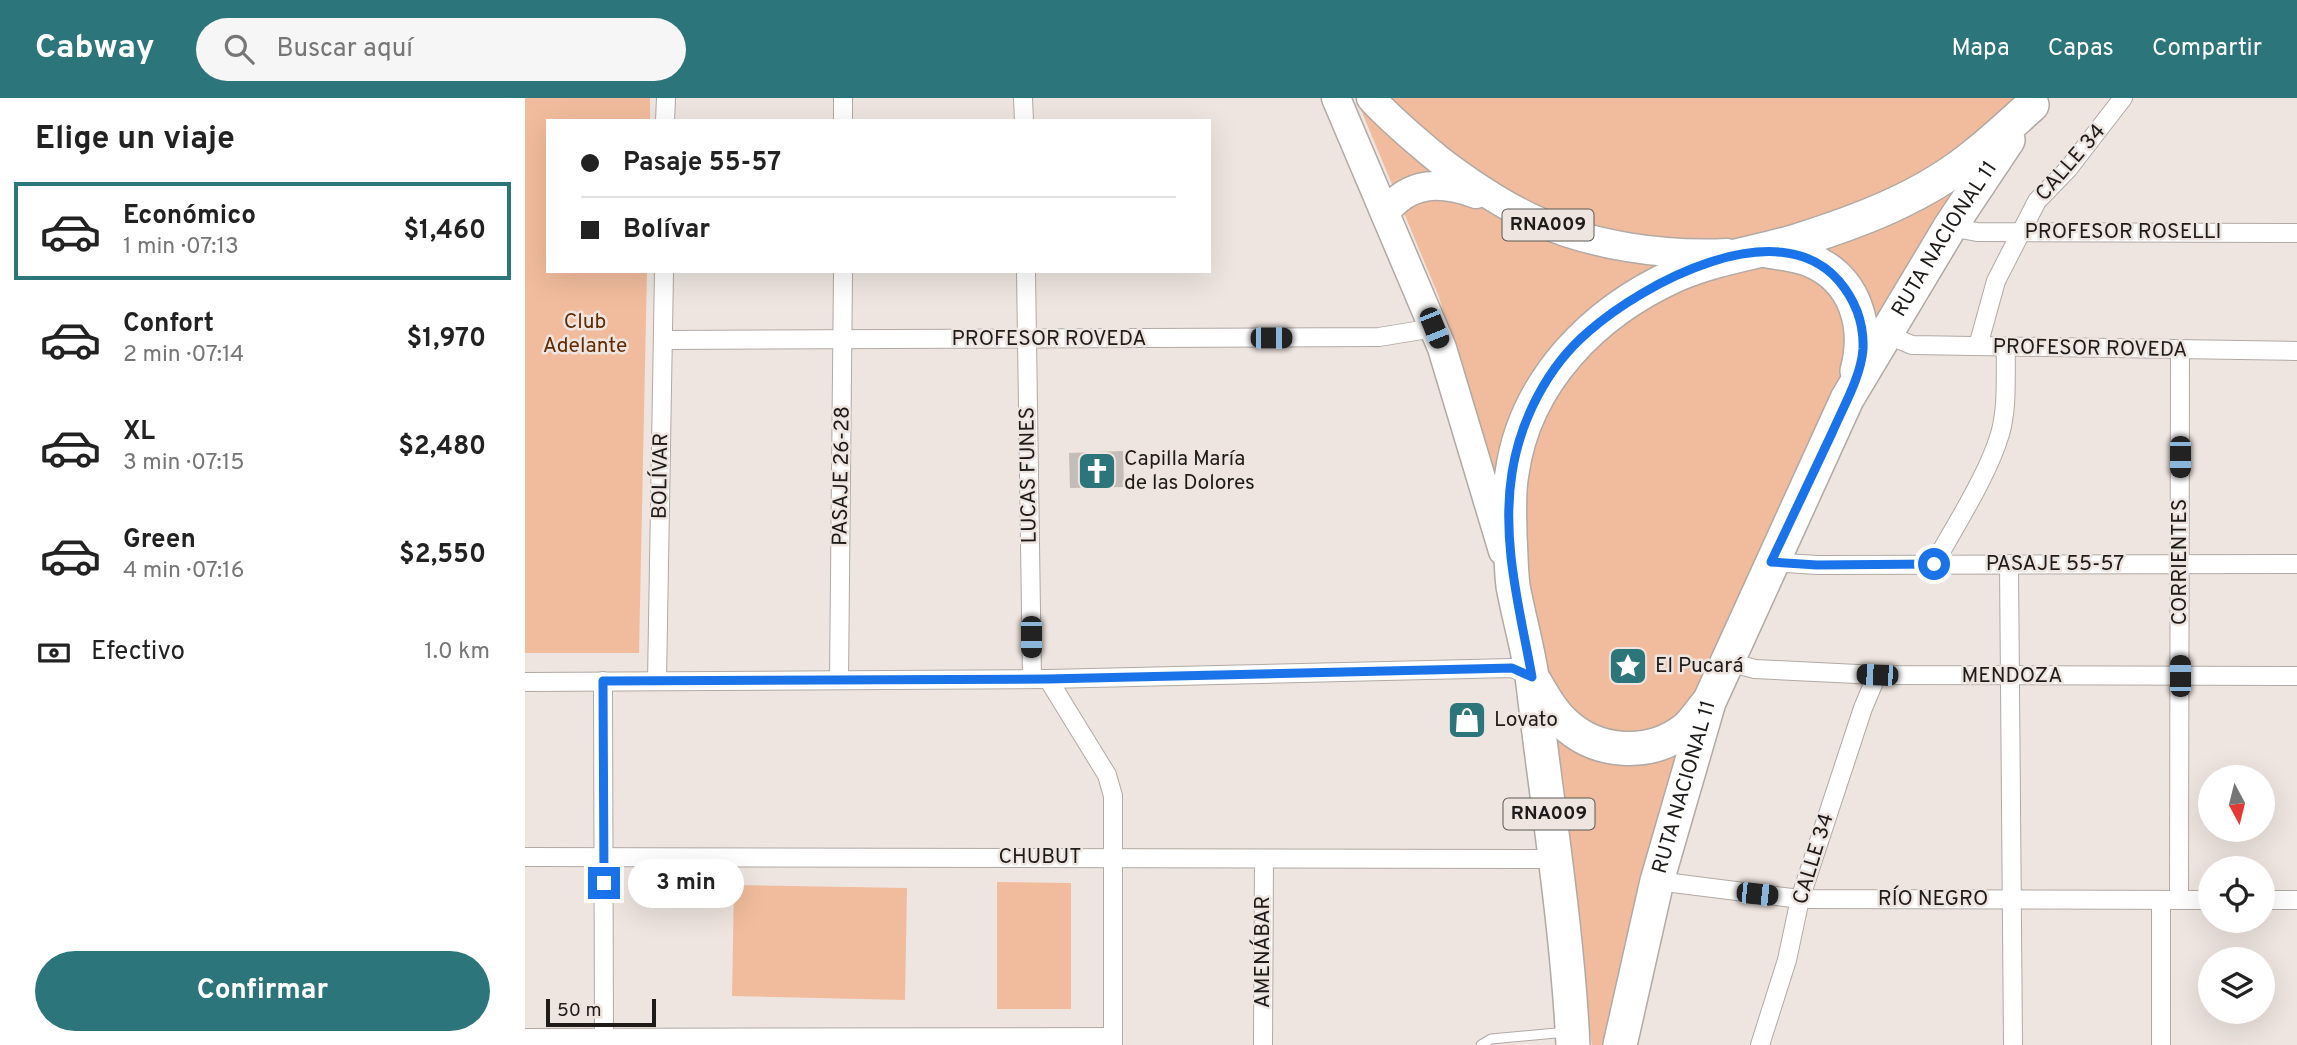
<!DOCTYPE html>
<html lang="es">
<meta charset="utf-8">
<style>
:root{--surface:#fff;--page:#f6f6f6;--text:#222;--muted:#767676;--line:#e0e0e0;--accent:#2c757a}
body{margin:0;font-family:Overpass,sans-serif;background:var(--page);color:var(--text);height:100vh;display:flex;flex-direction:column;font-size:26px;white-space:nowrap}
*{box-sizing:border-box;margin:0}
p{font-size:23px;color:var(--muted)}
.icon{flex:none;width:38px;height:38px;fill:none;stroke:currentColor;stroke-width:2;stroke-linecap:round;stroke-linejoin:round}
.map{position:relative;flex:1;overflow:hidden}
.drawer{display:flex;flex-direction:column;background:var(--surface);width:525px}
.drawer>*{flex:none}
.banner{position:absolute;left:21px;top:21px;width:665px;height:154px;border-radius:0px;box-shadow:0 7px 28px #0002;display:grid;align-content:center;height:154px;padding:0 35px;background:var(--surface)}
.needle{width:46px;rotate:173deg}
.buttons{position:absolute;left:1673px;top:667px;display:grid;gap:14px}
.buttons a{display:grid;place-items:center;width:77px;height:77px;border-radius:50%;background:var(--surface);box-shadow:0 7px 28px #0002;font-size:35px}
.scale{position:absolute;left:21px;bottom:18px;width:110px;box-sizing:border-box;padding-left:7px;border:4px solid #1e1b19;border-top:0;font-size:19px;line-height:24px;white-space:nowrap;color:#1e1b19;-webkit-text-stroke:5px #eee5e0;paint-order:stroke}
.end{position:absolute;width:32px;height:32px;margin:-16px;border:9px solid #1a73e8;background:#fff;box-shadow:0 0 0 4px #fff}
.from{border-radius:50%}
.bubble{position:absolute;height:49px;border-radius:24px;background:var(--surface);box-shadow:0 7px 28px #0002;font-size:23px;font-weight:700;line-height:49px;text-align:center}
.car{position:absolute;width:21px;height:42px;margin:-21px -10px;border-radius:9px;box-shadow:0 0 5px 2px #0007;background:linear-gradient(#222 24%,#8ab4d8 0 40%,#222 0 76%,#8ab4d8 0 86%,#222 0)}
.banner b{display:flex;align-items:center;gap:24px;height:66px;font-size:26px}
.banner b+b{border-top:2px solid var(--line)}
.banner i{width:18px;height:18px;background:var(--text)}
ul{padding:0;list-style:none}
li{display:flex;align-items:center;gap:21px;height:98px;margin:0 14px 10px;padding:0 21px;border:4px solid transparent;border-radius:0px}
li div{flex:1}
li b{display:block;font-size:26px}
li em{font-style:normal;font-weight:700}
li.on{border-color:var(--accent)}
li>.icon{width:63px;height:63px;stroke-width:1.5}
h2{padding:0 35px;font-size:32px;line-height:84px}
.pay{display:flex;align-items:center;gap:18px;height:77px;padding:0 35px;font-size:26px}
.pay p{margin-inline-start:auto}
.primary-button{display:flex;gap:14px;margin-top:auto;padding:14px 35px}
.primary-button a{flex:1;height:80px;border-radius:42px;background:var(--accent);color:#fff;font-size:28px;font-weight:700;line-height:80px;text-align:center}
header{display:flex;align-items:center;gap:42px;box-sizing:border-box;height:98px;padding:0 35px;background:var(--accent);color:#fff}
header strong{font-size:33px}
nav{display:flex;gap:38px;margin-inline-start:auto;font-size:24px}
.search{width:490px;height:63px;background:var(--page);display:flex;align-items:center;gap:18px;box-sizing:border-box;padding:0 24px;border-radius:38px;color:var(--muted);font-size:26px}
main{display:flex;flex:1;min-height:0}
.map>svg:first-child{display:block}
.green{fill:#f1bc9d}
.building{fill:#c4bcb7}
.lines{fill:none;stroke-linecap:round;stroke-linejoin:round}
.lane-casing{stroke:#b1a9a4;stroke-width:11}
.street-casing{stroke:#b1a9a4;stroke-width:20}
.primary-casing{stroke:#b1a9a4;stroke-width:31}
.highway-casing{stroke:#b1a9a4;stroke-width:36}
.lane{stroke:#fff;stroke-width:9}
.street{stroke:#fff;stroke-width:18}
.primary{stroke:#fff;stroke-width:28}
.highway{stroke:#fff;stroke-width:33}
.route{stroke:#1a73e8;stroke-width:9}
.labels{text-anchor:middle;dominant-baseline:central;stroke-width:5;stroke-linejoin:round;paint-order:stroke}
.shield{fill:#eee5e0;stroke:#5c5855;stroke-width:2}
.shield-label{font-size:19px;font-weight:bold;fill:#1e1b19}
.street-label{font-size:21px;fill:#1e1b19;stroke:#eee5e0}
.park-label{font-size:21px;fill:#622b00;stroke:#eee5e0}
.poi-label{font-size:21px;fill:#1e1b19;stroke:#eee5e0;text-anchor:start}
</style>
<header>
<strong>Cabway</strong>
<div class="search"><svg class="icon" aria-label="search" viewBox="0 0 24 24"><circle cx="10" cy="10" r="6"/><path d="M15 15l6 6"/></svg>Buscar aquí</div>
<nav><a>Mapa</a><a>Capas</a><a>Compartir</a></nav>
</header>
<main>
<section class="drawer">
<h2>Elige un viaje</h2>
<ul>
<li class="on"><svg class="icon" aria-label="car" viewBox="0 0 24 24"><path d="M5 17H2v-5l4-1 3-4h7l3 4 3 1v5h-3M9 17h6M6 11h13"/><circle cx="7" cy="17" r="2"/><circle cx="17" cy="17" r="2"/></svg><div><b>Económico</b><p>1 min · 07:13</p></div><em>$1,460</em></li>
<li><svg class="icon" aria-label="car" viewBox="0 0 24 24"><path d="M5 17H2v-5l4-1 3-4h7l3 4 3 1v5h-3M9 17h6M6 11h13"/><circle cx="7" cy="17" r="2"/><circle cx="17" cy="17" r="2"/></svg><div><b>Confort</b><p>2 min · 07:14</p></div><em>$1,970</em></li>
<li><svg class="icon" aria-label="car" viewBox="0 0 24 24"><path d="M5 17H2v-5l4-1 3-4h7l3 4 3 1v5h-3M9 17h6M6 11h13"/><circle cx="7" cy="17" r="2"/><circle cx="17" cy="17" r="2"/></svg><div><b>XL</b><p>3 min · 07:15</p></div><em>$2,480</em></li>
<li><svg class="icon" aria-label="car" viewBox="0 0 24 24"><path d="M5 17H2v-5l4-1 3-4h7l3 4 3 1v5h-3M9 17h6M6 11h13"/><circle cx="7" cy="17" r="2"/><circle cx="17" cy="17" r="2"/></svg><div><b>Green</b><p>4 min · 07:16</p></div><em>$2,550</em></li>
</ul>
<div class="pay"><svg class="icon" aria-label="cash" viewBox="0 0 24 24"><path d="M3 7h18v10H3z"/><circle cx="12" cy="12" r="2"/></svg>Efectivo<p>1.0 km</p></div>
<div class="primary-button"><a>Confirmar</a></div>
</section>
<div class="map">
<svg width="1772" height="947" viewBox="0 0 1772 947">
<rect width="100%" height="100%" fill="#eee5e0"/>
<g class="green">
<path d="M0 0H125V23H23V173H122L114 555H0Z"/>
<path d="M831 0H1516L1425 129 1203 564 1086 947H1067L1000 494 914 199Z"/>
<path d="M472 784 546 785V911H472Z"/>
<path d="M209 787 382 790 380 902 207 898Z"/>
</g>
<path class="building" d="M598 353 599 389 545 390 544 355Z"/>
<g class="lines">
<g class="lane-casing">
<path id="lane" d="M956 947 966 941 1042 934"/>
</g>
<g class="street-casing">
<g id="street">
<path d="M318 0V23"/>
<path d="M498 0 499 23"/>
<path d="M140 23 141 0"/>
<path d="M1425 129 1452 134 1772 135"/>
<path d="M501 173 507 581"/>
<path d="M1360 236 1387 247 1772 253"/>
<path d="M139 242 854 239 909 230"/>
<path d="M1453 248 1471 183 1512 103 1543 71 1598 0"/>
<path d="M1246 464 1292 467 1772 466"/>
<path d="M1409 466C1430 428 1463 377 1475 336 1483 309 1480 277 1481 249"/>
<path d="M1484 466 1488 947"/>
<path d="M1203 564 1230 571 1352 577 1772 578"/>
<path d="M523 581 582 677 588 698V947"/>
<path d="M314 582 318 173"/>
<path d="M78 583 79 947"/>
<path d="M132 583 139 173"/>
<path d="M0 584 523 581 987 570 1007 579"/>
<path d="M0 759 1030 761"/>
<path d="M1132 783 1275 801 1685 802"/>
<path d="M1636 802V947"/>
<path d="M1654 802 1655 253"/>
<path d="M1738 802H1772"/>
<path d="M0 940 588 939"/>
<path d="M738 947 739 761"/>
<path d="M1235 947 1262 862 1275 801 1338 610 1352 577"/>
</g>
</g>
<g class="primary-casing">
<g id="primary">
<path d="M811 0 917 250 978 453"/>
<path d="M846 0C866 22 890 42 913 61 943 84 974 105 1008 121 1066 148 1139 158 1202 155"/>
<path d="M860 115C884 83 915 83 951 96"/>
</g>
</g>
<g class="highway-casing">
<g id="highway">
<path d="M1242 153C1256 155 1272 157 1285 162 1331 181 1344 229 1332 273"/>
<path d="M1010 584C1018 598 1026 613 1038 624 1071 656 1124 660 1161 631 1169 624 1175 614 1182 606"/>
<path d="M1048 947C1042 826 1022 706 1008 586 1004 553 994 521 988 488 986 472 986 454 985 438 985 417 983 396 987 375 1000 283 1069 214 1151 177 1190 160 1231 155 1271 143 1335 123 1399 99 1451 56 1470 41 1489 23 1507 7"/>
<path id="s1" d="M1095 947 1132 783 1184 604 1322 301 1425 129 1483 42"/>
</g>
</g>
<use href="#lane" class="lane"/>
<use href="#street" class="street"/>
<use href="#primary" class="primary"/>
<use href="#highway" class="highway"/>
</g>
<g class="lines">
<path class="route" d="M79 785 78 583 523 581 987 570 1007 579C995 512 976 444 987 375 995 323 1022 269 1063 234 1117 186 1253 112 1314 183 1330 202 1339 226 1338 251 1336 279 1318 309 1307 335 1287 378 1266 421 1246 464L1292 467 1409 466"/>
</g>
<defs>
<g id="church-square" transform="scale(2.0125)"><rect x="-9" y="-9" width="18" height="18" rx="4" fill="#2c757a" stroke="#eee5e0"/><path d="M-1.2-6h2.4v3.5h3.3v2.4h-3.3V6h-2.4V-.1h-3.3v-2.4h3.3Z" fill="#fff"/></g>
<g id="sight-square" transform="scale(2.0125)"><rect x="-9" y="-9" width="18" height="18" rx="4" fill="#2c757a" stroke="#eee5e0"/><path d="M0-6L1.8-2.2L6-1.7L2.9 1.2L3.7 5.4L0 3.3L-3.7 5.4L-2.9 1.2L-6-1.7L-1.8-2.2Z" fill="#fff"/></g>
<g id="shop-square" transform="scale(2.0125)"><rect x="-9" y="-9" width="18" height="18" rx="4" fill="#2c757a" stroke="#eee5e0"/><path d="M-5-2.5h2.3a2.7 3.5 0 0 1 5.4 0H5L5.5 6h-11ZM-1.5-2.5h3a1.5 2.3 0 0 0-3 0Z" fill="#fff"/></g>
</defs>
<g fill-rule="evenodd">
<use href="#church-square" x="572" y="373"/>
<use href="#sight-square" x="1103" y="568"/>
<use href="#shop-square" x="942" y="622"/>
</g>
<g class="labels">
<g class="shield">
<rect x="977.5" y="111.5" width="91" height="31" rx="5"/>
<rect x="978.5" y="700.5" width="91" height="31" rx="5"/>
</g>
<g class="shield-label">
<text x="1023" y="127">RNA009</text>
<text x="1024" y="716">RNA009</text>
</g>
<g class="street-label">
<text transform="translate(1546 65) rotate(-49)">CALLE 34</text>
<text x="1598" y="134">PROFESOR ROSELLI</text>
<text stroke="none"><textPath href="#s1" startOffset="875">RUTA NACIONAL 11</textPath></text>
<text x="524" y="241">PROFESOR ROVEDA</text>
<text transform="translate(1565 251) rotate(1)">PROFESOR ROVEDA</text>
<text transform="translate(504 377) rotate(-91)">LUCAS FUNES</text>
<text transform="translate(136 378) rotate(-89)">BOLÍVAR</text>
<text transform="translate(317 378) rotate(-89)">PASAJE 26-28</text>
<text transform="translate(1655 464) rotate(-90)">CORRIENTES</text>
<text x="1530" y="466">PASAJE 55-57</text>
<text x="1487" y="578">MENDOZA</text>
<text stroke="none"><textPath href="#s1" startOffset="266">RUTA NACIONAL 11</textPath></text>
<text x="515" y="759">CHUBUT</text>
<text transform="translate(1289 761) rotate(-73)">CALLE 34</text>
<text x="1408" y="801">RÍO NEGRO</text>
<text transform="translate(738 854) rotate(-90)">AMENÁBAR</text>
</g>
<g class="park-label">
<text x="60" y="224">Club<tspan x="60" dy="24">Adelante</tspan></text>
</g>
<g class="poi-label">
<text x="599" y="361">Capilla María<tspan x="599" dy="24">de las Dolores</tspan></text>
<text x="1130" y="568">El Pucará</text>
<text x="969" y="622">Lovato</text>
</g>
</g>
</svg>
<div class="buttons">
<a><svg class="needle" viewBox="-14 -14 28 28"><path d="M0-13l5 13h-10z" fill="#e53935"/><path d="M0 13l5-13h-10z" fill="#767676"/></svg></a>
<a><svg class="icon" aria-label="locate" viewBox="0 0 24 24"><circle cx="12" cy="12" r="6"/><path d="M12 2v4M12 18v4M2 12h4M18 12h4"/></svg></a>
<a><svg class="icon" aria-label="layers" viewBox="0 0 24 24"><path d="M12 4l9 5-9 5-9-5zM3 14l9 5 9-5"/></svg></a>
</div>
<div class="scale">50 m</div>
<i class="end from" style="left:1409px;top:466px"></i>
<i class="end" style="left:79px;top:785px"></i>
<div class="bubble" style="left:103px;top:761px;width:116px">3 min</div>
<i class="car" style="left:909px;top:230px;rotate:158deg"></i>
<i class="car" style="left:746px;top:240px;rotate:90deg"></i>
<i class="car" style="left:1655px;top:359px;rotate:180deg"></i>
<i class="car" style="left:506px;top:539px;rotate:180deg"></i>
<i class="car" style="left:1352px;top:577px;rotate:272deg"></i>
<i class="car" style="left:1655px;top:578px;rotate:0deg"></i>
<i class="car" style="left:1232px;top:796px;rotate:96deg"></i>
<div class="banner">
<b><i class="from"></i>Pasaje 55-57</b>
<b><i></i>Bolívar</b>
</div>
</div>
</main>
